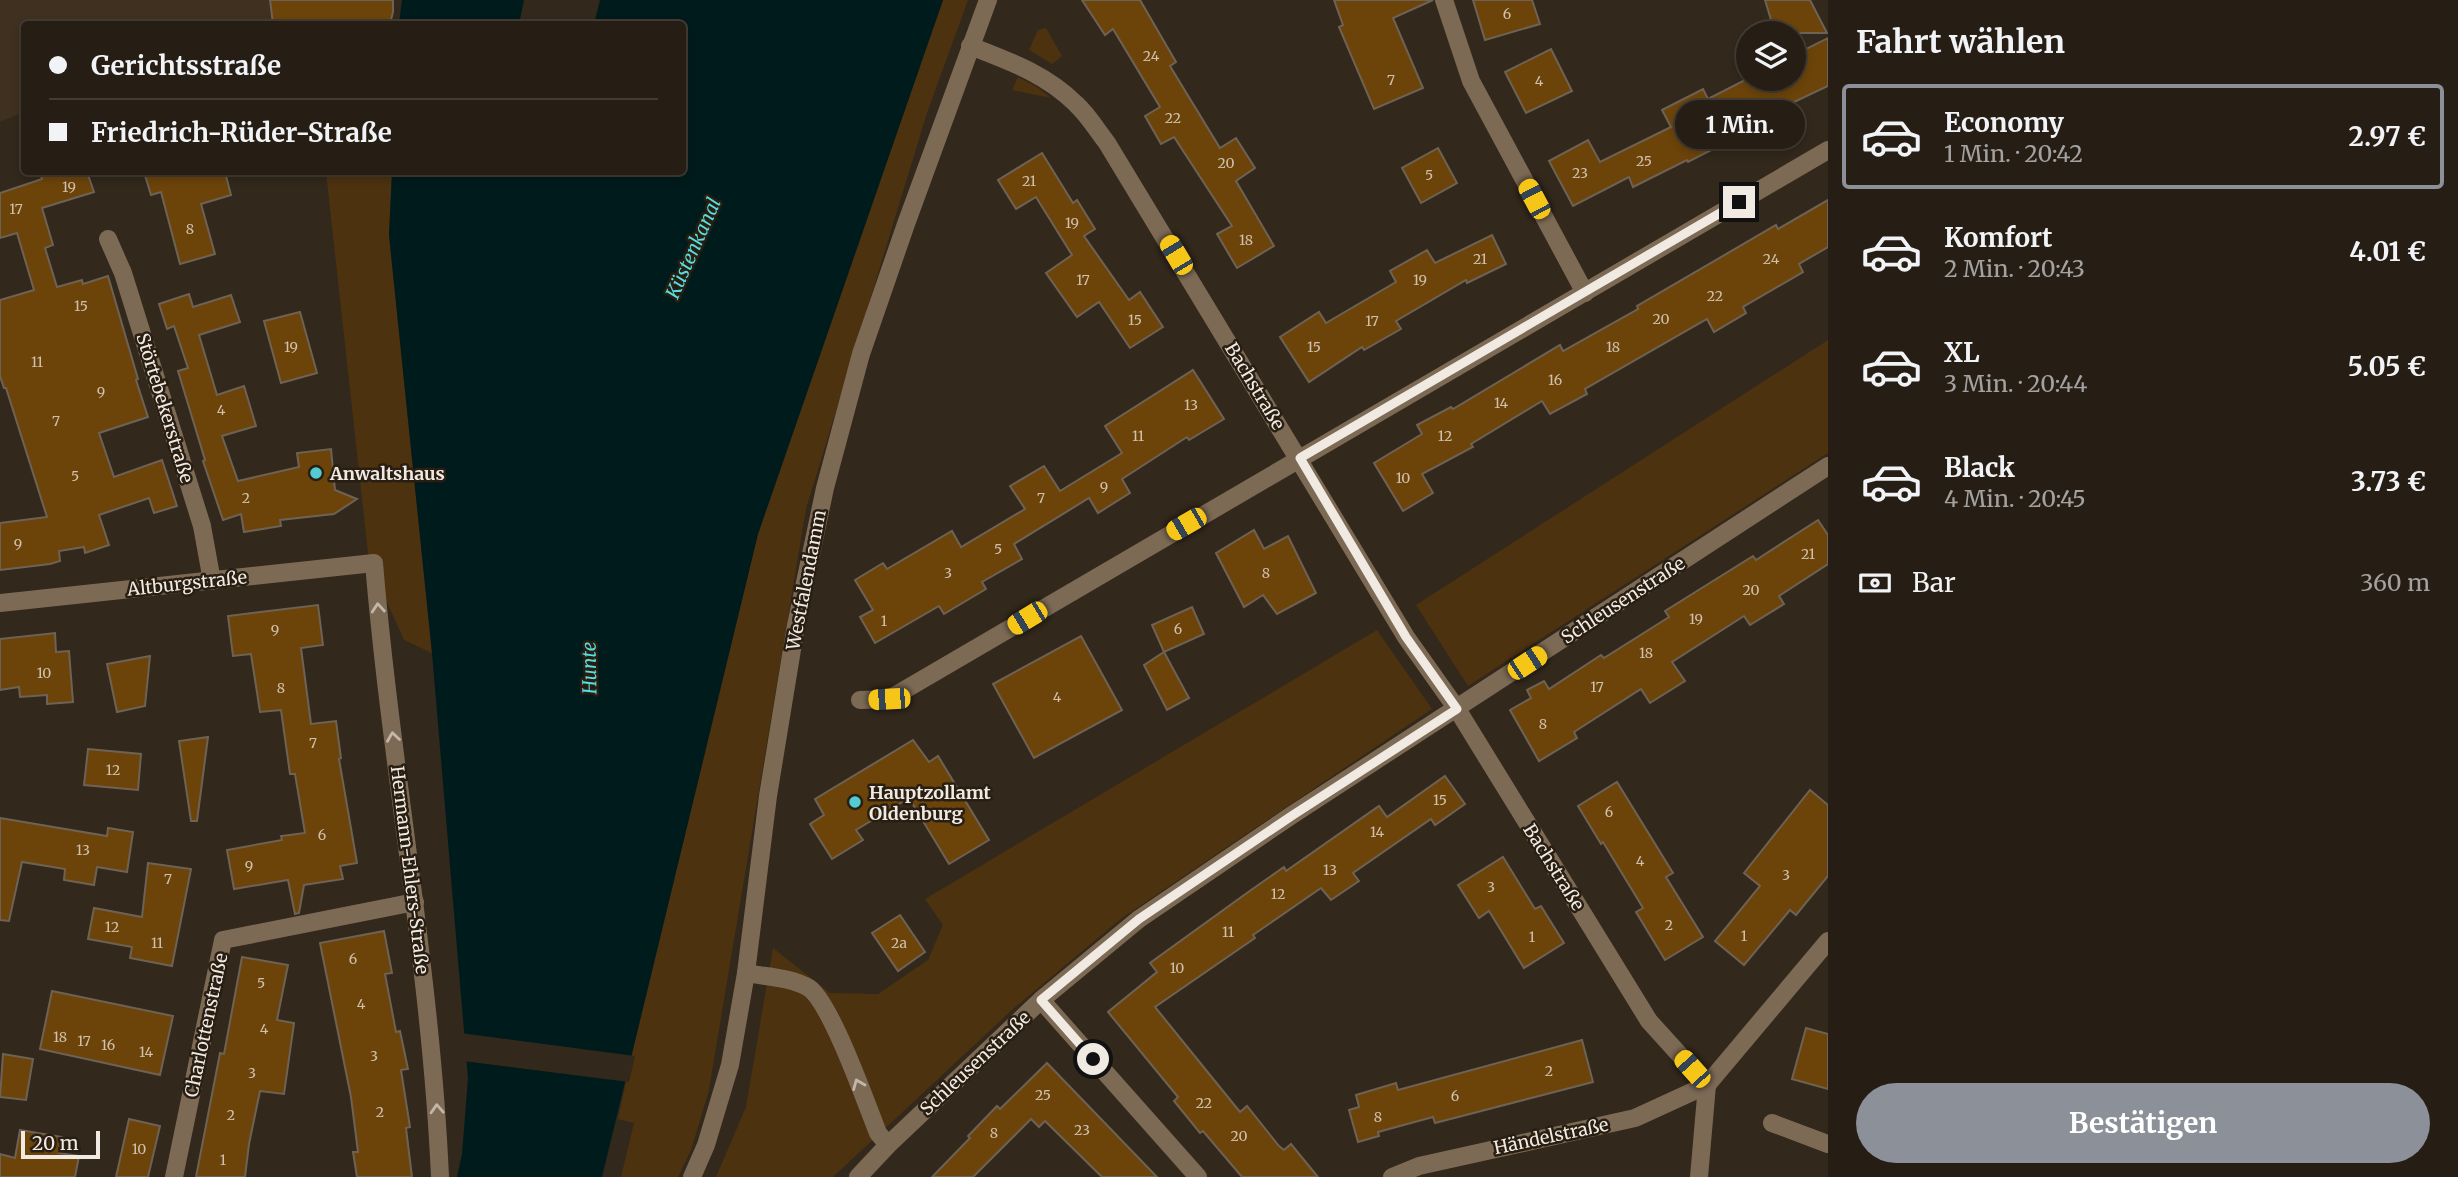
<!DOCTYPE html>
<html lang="de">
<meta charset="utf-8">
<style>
:root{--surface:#261e15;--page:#322b22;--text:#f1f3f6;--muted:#a4a2a0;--line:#423c34;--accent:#8c9099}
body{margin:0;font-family:Merriweather,serif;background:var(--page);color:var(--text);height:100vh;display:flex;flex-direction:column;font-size:26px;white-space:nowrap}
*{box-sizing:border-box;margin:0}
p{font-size:23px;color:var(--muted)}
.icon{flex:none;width:38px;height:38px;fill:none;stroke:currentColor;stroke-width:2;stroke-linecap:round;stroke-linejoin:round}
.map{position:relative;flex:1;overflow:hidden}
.panel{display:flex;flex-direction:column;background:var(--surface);width:630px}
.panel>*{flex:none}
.top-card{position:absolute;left:21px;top:21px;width:665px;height:154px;border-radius:7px;box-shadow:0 4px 10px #0003,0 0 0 2px var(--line);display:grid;align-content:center;height:154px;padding:0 28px;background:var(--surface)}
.tools{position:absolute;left:1736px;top:21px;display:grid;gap:14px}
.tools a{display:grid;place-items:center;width:70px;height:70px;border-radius:50%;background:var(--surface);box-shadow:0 4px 10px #0003,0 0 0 2px var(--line);font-size:35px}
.scale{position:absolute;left:21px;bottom:18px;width:79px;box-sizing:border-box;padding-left:7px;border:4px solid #f1eae2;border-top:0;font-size:19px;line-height:24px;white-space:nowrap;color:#f1eae2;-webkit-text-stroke:5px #281e12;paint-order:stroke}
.end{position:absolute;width:32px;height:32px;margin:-16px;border:9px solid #f1eae2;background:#111;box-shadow:0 0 0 4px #111}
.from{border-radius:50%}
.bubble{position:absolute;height:49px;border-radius:24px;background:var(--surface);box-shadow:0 4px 10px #0003,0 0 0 2px var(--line);font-size:23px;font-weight:700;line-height:49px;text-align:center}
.car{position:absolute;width:21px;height:42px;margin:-21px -10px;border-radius:9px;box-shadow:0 0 5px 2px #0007;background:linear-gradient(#f5c518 24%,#345 0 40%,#f5c518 0 76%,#345 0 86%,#f5c518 0)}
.top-card b{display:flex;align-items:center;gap:24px;height:66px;font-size:26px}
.top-card b+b{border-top:2px solid var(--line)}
.top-card i{width:18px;height:18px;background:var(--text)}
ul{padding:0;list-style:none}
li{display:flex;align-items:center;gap:21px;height:105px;margin:0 14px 10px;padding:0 14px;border:4px solid transparent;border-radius:7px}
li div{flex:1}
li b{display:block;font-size:26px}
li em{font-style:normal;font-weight:700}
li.selected{border-color:var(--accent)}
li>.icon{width:63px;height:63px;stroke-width:1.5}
h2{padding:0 28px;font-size:32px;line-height:84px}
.pay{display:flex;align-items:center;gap:18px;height:77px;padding:0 28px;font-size:26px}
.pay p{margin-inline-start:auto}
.action{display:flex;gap:14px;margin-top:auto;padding:14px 28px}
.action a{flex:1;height:80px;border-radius:42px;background:var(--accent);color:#fff;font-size:28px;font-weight:700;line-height:80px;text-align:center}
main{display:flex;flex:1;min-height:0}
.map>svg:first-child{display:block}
.built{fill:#3f301f}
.green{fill:#4d3210}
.water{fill:#001b1c}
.pier{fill:#32281c}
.building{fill:#6c440a;stroke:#6e6255;stroke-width:2}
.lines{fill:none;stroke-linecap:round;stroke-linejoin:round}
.minor{stroke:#7d6a55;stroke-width:18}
.tertiary{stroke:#7d6a55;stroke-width:18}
.oneway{stroke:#c3b7aa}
.route{stroke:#f1eae2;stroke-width:9}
.poi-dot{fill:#52ccd0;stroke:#281e12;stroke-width:2.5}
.labels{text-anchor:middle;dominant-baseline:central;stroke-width:5;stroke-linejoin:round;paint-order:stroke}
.number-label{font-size:14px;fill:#d0c0ac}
.street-label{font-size:18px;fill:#f1eae2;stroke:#281e12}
.poi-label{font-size:18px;font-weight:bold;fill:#f1eae2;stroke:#281e12;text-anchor:start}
.water-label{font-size:19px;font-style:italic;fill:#56dee2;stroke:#281e12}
</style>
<main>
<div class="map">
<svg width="1828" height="1177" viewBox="0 0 1828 1177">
<rect width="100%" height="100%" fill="#32281c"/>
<path class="built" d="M0 0H393V12L390 24H24V112L0 122Z"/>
<g class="green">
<path d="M943 0H968L927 113 806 509 709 1090 691 1150 678 1177H621L634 1123 618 1119 633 1050 758 534Z"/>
<path d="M1046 28 1062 56 1052 64 1029 50 1038 30Z"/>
<path d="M1018 77 1037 87 1051 98 1012 90Z"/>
<path d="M326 172H392L389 235 432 653 404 640 369 562Z"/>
<path d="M1828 340V453L1468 686 1416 605Z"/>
<path d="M1377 630 1432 709 1122 918 1013 1009 833 1177H716L746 1107 773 948 830 993 878 994 928 960 943 925 925 899Z"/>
</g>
<g class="water">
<path d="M402 0H524L519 24H399Z"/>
<path d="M600 0H943L758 534 602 1177H457L462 1154 468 1078 432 653 389 235 392 172H682V24H594Z"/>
</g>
<path class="pier" d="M460 1033 635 1056 629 1082 463 1061Z"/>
<g class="building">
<path d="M270 0H393V12L390 24H323L321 22 273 24Z"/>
<path d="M1082 0H1140L1176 62 1170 66 1220 148 1236 138 1255 168 1236 181 1274 246 1237 268 1217 234 1232 226 1174 137 1161 144 1145 116 1160 107 1113 29 1105 35Z"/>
<path d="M1334 0H1433L1393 18 1423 88 1374 109 1339 27 1343 25Z"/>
<path d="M1473 0H1532L1540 24 1485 40Z"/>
<path d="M1765 0H1810L1827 33H1775Z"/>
<path d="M1828 38V86L1726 134 1729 141 1688 162 1687 160 1633 187 1629 177 1573 206 1549 161 1588 140 1600 162 1671 127 1662 110 1703 89 1708 99 1747 79H1794V55Z"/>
<path d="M1551 49 1572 91 1526 113 1505 72Z"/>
<path d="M1438 148 1457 183 1421 203 1402 168Z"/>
<path d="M1042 153 1073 203 1077 200 1095 229 1084 236 1129 300 1140 292 1163 327 1130 348 1099 302 1077 317 1046 273 1072 255 1036 197 1016 209 998 180Z"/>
<path d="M40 172H87L94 192 42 208 53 245 45 248 57 287 82 280 83 284 108 276 138 379 136 380 148 417 99 433 114 477 162 460 177 506 154 513 149 498 99 515 109 545 85 553 84 547 59 551 60 561 50 564 0 570V523L47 517 6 388H4L0 376V300L34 290 17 233 0 238V193L42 179Z"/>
<path d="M144 172H225L231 195 201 204 215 254 180 264 161 192 151 195Z"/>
<path d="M1828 200V247L1799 264 1803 272 1743 307 1746 313 1714 332 1707 319 1585 389 1587 394 1550 414 1542 401 1471 444 1473 447 1422 474 1433 493 1403 511 1374 463 1422 434 1417 425 1451 407 1453 409 1560 345 1563 351 1638 309 1637 306 1776 225 1778 229Z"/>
<path d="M1492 235 1506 264 1467 283 1466 280 1396 321 1401 329 1364 350 1362 347 1309 382 1280 337 1319 312 1326 323 1396 282 1390 271 1427 250 1435 263Z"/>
<path d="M189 294 193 307 231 295 240 322 199 335 217 395 244 386 256 426 222 436 238 481 299 467 297 453 331 449 335 490 357 499 334 514 280 520 281 526 244 532 241 514 223 520 203 461 205 460 178 371 188 368 174 326 167 329 159 304Z"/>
<path d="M300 312 317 373 281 383 264 321Z"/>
<path d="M1193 370 1224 419 1189 440 1187 437 1122 479 1130 493 1098 513 1089 498 1014 544 1022 559 982 582 986 589 944 614 939 606 875 643 860 617 873 610 855 580 883 563 887 569 952 531 961 547 1025 509 1010 486 1044 466 1060 491 1122 453 1105 426Z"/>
<path d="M1818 520 1828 535V564L1779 596 1784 604 1750 625 1744 616 1672 662 1685 681 1650 703 1641 689 1574 732 1577 738 1539 761 1510 710 1531 698 1527 690 1544 681 1549 689 1601 655 1604 658 1669 617 1665 611 1753 556 1756 560Z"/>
<path d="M1254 530 1264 549 1288 536 1316 593 1277 614 1263 595 1244 607 1216 553Z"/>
<path d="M318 605 323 645 301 648 311 724 336 721 341 758 339 759 357 863 340 866 343 879 304 885 299 913 295 914 288 880 234 889 227 850 282 840 281 836 305 833 295 774H290L281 710 260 712 251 654 233 656 228 616Z"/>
<path d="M1192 607 1204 634 1164 652 1152 625Z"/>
<path d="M55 633 56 652 69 651 73 702 47 704V695L20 697 19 687 0 690V639Z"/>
<path d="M1081 636 1122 710 1034 758 993 684Z"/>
<path d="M1164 652 1189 698 1167 710 1144 665Z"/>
<path d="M150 656 145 706 117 712 107 664Z"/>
<path d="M208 737 197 821H191L179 741Z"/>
<path d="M913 740 929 762 938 756 989 840 949 864 909 798 856 830 863 840 832 859 810 824 824 815 815 799Z"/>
<path d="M88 749 141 754 138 790 84 785Z"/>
<path d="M1445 776 1465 804 1435 825 1431 819 1353 873 1359 881 1331 900 1321 888 1253 935 1255 938 1155 1007 1240 1112 1247 1106 1279 1146 1284 1150 1291 1144 1318 1177H1242L1203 1131 1200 1133 1174 1101 1178 1097 1108 1012 1157 972 1150 963 1251 890 1284 867 1286 871 1379 806 1387 817Z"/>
<path d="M1617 782 1673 873 1666 877 1703 937 1665 960 1636 912 1643 908 1603 842 1601 844 1578 806Z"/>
<path d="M1810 790 1828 805V876L1796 915 1790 910 1744 965 1715 941 1760 886 1744 873Z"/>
<path d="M0 818 107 836 108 828 133 832 127 872 97 867 94 885 64 880 65 869 22 862 9 921 0 920Z"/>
<path d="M1503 857 1535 909 1541 906 1564 943 1524 968 1489 911 1479 918 1458 885Z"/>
<path d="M148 863 191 869 172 966 130 958 132 947 88 939 94 908 142 917Z"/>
<path d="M900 915 925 952 898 971 872 933Z"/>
<path d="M384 931 392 973 385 974 396 1032 400 1031 408 1069 401 1070 410 1127 406 1128 412 1177H357L353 1152H358L351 1097 320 943Z"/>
<path d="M242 957 288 965 277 1020 294 1023 284 1094 260 1091 249 1144 245 1177H196L220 1053 224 1054Z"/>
<path d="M52 991 173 1016 160 1075 40 1049Z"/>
<path d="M1806 1028 1828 1034V1089L1792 1079Z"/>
<path d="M1582 1040 1593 1082 1435 1123 1433 1117 1378 1132 1379 1136 1358 1142 1349 1110 1359 1107 1356 1095 1396 1083 1398 1090Z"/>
<path d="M3 1054 33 1059 26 1100 0 1097Z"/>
<path d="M1047 1063 1157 1177H1102L1045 1121 1039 1127 1031 1119 973 1177H932L970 1138 968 1136 997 1106 1000 1109Z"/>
<path d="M129 1119 160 1126 148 1177H116Z"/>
<path d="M20 1130 62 1137 59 1153 79 1156 75 1177H0V1154L15 1158Z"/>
</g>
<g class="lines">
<g class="minor">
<path d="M1444 0 1471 81 1585 293"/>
<path d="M970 46C1009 61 1046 74 1076 104 1088 115 1097 130 1107 143L1406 637 1457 709 1649 1021 1707 1085"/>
<path d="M108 239 123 273 202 526 212 581"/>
<path d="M0 603 374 563C391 768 431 971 440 1177"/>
<path d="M860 700 889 699 1828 150"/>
<path d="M746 973C766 977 791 977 809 988 831 1003 866 1103 878 1133L888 1145"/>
<path d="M1041 1000 1198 1177"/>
<path d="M1772 1123 1828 1144"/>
<path d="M174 1177 223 940 415 902"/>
<path d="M858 1177 888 1145 1041 1000 1139 919 1292 815 1828 466"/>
<path d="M1392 1177 1419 1166 1635 1118 1707 1085 1828 941"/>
<path d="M1699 1177 1707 1085"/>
</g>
<path class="tertiary" d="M692 1177 706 1145 730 1065 746 973 768 796 796 625 825 488 861 354 906 224 988 0"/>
</g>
<defs><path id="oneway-chevron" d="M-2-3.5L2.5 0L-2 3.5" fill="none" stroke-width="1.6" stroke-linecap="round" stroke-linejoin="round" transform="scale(1.75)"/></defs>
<g class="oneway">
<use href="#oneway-chevron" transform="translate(378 608) rotate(-95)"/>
<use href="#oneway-chevron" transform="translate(393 737) rotate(-98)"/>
<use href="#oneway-chevron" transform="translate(858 1084) rotate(-112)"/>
<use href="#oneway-chevron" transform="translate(437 1109) rotate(-93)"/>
</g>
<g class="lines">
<path class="route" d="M1093 1059 1041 1000 1139 919 1293 815 1457 709 1406 637 1300 458 1739 202"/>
</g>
<g class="poi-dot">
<circle cx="316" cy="473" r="7"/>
<circle cx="855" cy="802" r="7"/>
</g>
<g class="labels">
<g class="number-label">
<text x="1507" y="14">6</text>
<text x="1151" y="56">24</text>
<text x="1391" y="80">7</text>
<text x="1539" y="81">4</text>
<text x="1173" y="118">22</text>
<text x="1644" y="161">25</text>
<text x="1226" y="163">20</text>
<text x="1580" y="173">23</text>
<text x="1429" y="175">5</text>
<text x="1029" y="181">21</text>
<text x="69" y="187">19</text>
<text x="16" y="209">17</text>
<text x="1072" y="223">19</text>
<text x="190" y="229">8</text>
<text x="1246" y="240">18</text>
<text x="1480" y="259">21</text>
<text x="1771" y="259">24</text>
<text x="1083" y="280">17</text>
<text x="1420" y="280">19</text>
<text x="1715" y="296">22</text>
<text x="81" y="306">15</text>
<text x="1661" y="319">20</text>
<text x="1135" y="320">15</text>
<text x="1372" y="321">17</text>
<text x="291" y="347">19</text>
<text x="1314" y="347">15</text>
<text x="1613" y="347">18</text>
<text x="37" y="362">11</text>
<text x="1555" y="380">16</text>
<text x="101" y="392">9</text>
<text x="1501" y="403">14</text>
<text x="1191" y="405">13</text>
<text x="221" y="410">4</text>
<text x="56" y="421">7</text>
<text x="1138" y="436">11</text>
<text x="1445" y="436">12</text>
<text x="75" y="476">5</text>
<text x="1403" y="478">10</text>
<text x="1104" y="487">9</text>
<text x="246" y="498">2</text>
<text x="1041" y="498">7</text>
<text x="18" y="544">9</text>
<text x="998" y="549">5</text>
<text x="1808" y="554">21</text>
<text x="948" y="573">3</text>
<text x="1266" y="573">8</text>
<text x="1751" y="590">20</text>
<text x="1696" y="619">19</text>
<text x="884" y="621">1</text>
<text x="1178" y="629">6</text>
<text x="275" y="630">9</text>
<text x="1646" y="653">18</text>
<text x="44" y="673">10</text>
<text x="1597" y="687">17</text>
<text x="281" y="688">8</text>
<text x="1057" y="697">4</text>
<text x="1543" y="724">8</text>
<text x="313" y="743">7</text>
<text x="113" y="770">12</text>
<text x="1440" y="800">15</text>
<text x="1609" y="812">6</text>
<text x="1377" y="832">14</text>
<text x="322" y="835">6</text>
<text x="83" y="850">13</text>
<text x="1640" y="861">4</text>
<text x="249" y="866">9</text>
<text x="1330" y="870">13</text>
<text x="1786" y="875">3</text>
<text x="168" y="879">7</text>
<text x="1491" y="887">3</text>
<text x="1278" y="894">12</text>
<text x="1669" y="925">2</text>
<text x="112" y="927">12</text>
<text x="1228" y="932">11</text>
<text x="1744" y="936">1</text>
<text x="1532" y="937">1</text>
<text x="157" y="943">11</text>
<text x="899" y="943">2a</text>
<text x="353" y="959">6</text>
<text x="1177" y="968">10</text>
<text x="261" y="983">5</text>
<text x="361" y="1004">4</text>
<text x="264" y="1029">4</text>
<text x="60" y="1037">18</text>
<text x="84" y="1041">17</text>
<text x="108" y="1045">16</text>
<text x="146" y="1052">14</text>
<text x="374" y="1056">3</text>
<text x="1549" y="1071">2</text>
<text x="252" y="1073">3</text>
<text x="1043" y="1095">25</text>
<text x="1455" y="1096">6</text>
<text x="1204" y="1103">22</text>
<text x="380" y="1112">2</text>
<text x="231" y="1115">2</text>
<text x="1378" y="1117">8</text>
<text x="1082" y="1130">23</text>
<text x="994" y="1133">8</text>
<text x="1239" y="1136">20</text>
<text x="139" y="1149">10</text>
<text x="223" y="1160">1</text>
</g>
<g class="street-label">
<text transform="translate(1255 386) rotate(59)">Bachstraße</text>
<text transform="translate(165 408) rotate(73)">Störtebekerstraße</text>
<text transform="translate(806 580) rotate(-79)">Westfalendamm</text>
<text transform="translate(187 583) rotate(-6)">Altburgstraße</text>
<text transform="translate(1623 600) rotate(-33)">Schleusenstraße</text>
<text transform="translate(1554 867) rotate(58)">Bachstraße</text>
<text transform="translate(410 870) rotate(83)">Hermann-Ehlers-Straße</text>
<text transform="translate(206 1025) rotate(-78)">Charlottenstraße</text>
<text transform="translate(975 1063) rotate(-43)">Schleusenstraße</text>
<text transform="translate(1551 1136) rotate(-12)">Händelstraße</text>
</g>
<g class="poi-label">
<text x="330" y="473">Anwaltshaus</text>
<text x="869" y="792">Hauptzollamt<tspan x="869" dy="21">Oldenburg</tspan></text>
</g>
<g class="water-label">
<text transform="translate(693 248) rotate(-66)">Küstenkanal</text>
<text transform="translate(589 668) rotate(-91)">Hunte</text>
</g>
</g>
</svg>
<div class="tools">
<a><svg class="icon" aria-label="layers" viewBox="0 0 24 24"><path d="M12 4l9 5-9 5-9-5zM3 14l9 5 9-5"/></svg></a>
</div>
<div class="scale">20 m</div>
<i class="end from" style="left:1093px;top:1059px"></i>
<i class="end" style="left:1739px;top:202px"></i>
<div class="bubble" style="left:1675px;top:100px;width:130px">1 Min.</div>
<i class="car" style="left:1534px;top:199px;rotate:332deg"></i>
<i class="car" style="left:1176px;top:255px;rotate:329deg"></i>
<i class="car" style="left:1186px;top:524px;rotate:240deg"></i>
<i class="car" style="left:1027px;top:618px;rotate:239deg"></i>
<i class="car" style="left:1527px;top:663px;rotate:57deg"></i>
<i class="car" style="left:889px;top:699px;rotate:267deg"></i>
<i class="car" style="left:1692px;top:1069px;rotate:318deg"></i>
<div class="top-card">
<b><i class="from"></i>Gerichtsstraße</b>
<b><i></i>Friedrich-Rüder-Straße</b>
</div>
</div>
<section class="panel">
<h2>Fahrt wählen</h2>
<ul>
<li class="selected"><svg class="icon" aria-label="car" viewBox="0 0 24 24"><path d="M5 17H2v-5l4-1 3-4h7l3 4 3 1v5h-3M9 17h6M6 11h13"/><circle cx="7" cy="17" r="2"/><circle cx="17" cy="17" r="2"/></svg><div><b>Economy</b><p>1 Min. · 20:42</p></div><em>2.97 €</em></li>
<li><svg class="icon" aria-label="car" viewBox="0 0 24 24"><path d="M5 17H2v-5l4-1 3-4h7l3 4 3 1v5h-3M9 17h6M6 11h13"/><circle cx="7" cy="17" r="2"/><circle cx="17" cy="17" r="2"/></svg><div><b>Komfort</b><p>2 Min. · 20:43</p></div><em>4.01 €</em></li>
<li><svg class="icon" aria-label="car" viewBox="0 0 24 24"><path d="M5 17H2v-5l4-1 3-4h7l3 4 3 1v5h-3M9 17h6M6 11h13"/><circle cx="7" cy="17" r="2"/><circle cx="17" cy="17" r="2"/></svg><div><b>XL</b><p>3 Min. · 20:44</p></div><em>5.05 €</em></li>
<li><svg class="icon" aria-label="car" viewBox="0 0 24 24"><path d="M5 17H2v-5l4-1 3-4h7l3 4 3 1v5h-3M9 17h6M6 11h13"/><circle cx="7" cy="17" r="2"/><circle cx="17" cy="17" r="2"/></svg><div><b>Black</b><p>4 Min. · 20:45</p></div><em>3.73 €</em></li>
</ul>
<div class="pay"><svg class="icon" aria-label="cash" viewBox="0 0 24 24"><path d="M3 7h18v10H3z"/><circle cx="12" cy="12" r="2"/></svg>Bar<p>360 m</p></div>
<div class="action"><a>Bestätigen</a></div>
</section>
</main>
